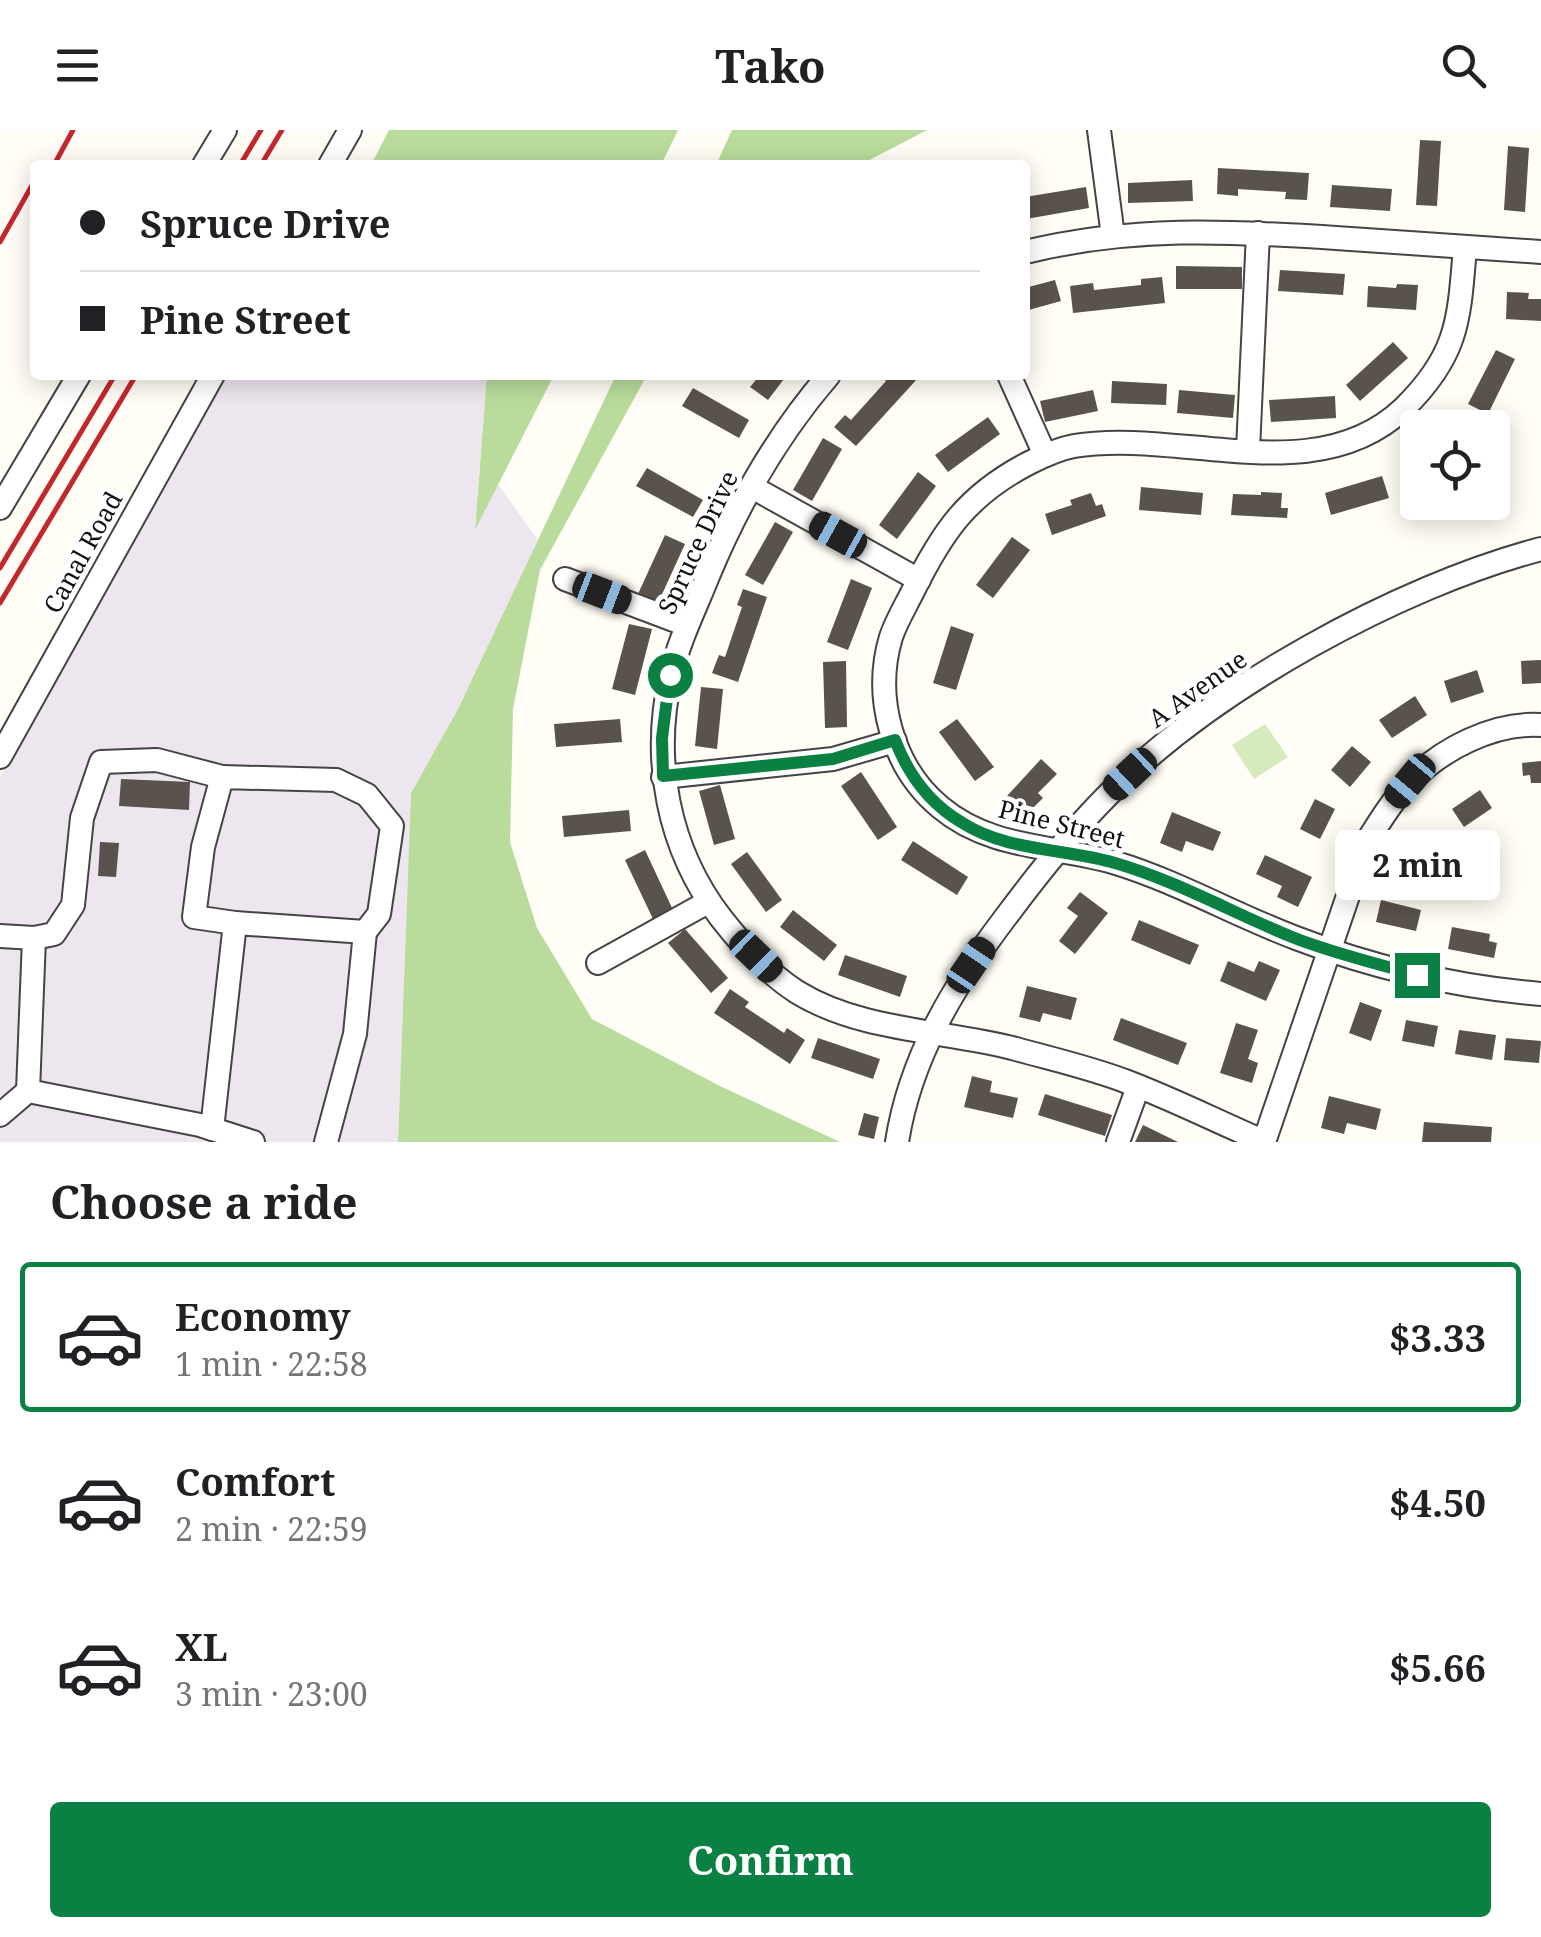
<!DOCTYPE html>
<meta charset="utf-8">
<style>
:root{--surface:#fff;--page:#f2f2f2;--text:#202124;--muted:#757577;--line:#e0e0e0;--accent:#0b8043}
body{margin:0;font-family:"Noto Serif",serif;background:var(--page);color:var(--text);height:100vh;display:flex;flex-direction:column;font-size:38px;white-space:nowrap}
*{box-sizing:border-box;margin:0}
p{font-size:32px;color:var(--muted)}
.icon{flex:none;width:55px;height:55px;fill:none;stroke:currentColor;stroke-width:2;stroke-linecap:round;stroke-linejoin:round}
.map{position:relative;height:1012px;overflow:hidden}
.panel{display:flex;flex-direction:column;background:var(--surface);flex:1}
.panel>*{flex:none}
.top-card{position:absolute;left:30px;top:30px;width:1000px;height:220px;border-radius:10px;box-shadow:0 5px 25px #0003;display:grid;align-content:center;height:220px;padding:0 50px;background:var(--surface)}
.buttons{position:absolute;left:1400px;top:280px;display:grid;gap:20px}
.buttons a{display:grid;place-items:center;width:110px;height:110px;border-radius:10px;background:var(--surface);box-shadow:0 5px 25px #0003;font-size:50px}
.end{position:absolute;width:45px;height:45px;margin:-22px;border:12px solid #0b8043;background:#fff;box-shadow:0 0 0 5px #fff}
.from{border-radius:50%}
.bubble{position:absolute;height:70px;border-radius:10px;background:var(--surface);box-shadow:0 5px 25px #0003;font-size:32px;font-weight:700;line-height:70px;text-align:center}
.car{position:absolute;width:30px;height:60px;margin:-30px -15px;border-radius:12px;box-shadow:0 0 8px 2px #0007;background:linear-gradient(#222 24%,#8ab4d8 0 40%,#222 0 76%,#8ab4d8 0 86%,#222 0)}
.top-card b{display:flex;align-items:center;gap:35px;height:95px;font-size:38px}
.top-card b+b{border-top:2px solid var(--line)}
.top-card i{width:25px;height:25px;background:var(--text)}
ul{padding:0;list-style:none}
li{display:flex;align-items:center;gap:30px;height:150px;margin:0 20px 15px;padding:0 30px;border:5px solid transparent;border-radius:10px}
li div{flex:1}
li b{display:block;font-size:38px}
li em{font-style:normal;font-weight:700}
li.active{border-color:var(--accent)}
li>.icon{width:90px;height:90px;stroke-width:1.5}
h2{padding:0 50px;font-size:45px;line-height:120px}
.action{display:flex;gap:20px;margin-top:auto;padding:20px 50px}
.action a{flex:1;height:115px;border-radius:10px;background:var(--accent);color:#fff;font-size:40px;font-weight:700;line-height:115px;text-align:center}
header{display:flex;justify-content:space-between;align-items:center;height:130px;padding:0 50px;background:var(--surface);font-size:45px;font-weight:700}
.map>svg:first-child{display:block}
.industrial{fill:#eee6ef}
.green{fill:#d5ebbd}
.forest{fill:#b9dc9c}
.building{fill:#5a524d}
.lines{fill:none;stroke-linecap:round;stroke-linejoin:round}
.minor-casing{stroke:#444;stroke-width:26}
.minor{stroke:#fff;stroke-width:22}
.rail{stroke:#c4262e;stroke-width:5}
.route{stroke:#0b8043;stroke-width:12}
.labels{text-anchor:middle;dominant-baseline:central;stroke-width:10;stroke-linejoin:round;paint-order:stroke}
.street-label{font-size:25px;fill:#111;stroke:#fff}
</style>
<header><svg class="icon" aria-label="menu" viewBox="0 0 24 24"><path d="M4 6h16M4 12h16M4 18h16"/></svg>Tako<svg class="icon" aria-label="search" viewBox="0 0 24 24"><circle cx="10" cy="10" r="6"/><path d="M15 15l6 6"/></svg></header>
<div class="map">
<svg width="1541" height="1012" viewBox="0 0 1541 1012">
<rect width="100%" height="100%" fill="#fffdf5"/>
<path class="industrial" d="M223 245H487L475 397 498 354 538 410 458 579 411 663 398 1012H0V647Z"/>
<path class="green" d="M1265 594 1288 627 1254 649 1232 615Z"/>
<g class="forest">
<path d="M389 0H678L661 35H371Z"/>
<path d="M732 0H927L860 35H716Z"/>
<path d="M487 245H554L475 400Z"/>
<path d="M616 245H647L540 440 513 579 510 712 537 798 592 889 722 957 840 1012H398L411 663 458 579Z"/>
</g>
<g class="building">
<path d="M1420 10 1441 11 1437 76 1416 75Z"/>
<path d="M1508 16 1529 18 1525 82 1504 80Z"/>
<path d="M1218 38 1309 43 1307 70 1285 69 1286 62 1238 59V66L1217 64Z"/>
<path d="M1192 50 1193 71 1128 73V53Z"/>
<path d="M1332 55 1392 59 1390 81 1330 77Z"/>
<path d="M1086 57 1089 78 1026 89 1025 67Z"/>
<path d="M1176 136 1242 137V159H1176Z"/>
<path d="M1280 140 1345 144 1343 165 1278 161Z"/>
<path d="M1162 147 1165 173 1073 183 1070 156 1093 153 1094 160 1141 155V149Z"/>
<path d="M1055 150 1061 171 1025 181V158Z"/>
<path d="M1397 154 1418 155 1416 180 1367 177 1368 156 1396 158Z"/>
<path d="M1507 162 1529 163 1528 169H1541V191L1506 189Z"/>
<path d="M1393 212 1408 228 1360 271 1346 255Z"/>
<path d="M1496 220 1515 229 1488 284 1468 274Z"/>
<path d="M760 245H787L768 270 750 257Z"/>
<path d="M880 245H914L918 248 856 316 834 297 845 285 851 290 886 251Z"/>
<path d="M1112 251 1167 254 1166 275 1111 273Z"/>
<path d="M693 258 749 290 739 308 682 276Z"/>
<path d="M1093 260 1098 281 1045 292 1040 271Z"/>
<path d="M1179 260 1235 265 1233 288 1177 283Z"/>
<path d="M1335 266 1336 288 1271 292 1269 270Z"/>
<path d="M988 287 1000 304 948 342 935 325Z"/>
<path d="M823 308 842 319 812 371 793 360Z"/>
<path d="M647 338 703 370 693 387 636 356Z"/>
<path d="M918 342 936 356 897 409 879 395Z"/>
<path d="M1382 346 1389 368 1331 385 1325 363Z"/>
<path d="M1141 357 1203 363 1201 385 1139 380Z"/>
<path d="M1261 362 1282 363 1281 378H1288L1287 388 1231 385 1233 364 1261 365Z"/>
<path d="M1091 363 1096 376 1102 374 1106 386 1052 405 1045 384 1072 375 1070 370Z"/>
<path d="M775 392 793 402 763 455 745 445Z"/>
<path d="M665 405 685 414 658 473 638 464Z"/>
<path d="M1012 407 1030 420 993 468 976 455Z"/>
<path d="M851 449 872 458 848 520 827 512Z"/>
<path d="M743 459 767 467 738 552 712 543 719 525 725 527 742 477 737 475Z"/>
<path d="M629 494 652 499 635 565 612 559Z"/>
<path d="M951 496 974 504 956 560 933 553Z"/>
<path d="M1541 530V553L1522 554 1521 531Z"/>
<path d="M846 531 847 597 825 598 823 532Z"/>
<path d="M1477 540 1484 562 1451 573 1444 551Z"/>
<path d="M701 557 723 559 717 619 695 616Z"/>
<path d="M1415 566 1427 585 1392 608 1379 590Z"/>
<path d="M620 589 622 612 556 617 554 594Z"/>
<path d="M957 589 994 637 975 651 939 602Z"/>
<path d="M1352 616 1371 632 1350 657 1331 640Z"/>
<path d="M1041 629 1057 644 1038 663 1043 668 1027 684 1007 666Z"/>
<path d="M1541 631V653H1531L1530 645 1523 646 1522 633Z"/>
<path d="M861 642 897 697 878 710 841 656Z"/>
<path d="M121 649 190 652 189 680 119 676Z"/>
<path d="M720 655 735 709 714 715 699 661Z"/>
<path d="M1480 660 1492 678 1464 697 1452 679Z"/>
<path d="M1315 669 1335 679 1320 709 1300 699Z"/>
<path d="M629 680 631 701 564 707 562 686Z"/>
<path d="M1172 682 1221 702 1213 721 1186 711 1182 722 1160 713Z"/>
<path d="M913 711 968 747 957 765 901 730Z"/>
<path d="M100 712 119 713 116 747 98 746Z"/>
<path d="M1418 716 1439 727 1423 756 1403 745Z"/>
<path d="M645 720 673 780 653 789 625 730Z"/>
<path d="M747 722 782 770 766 782 731 734Z"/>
<path d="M1265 725 1312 747 1298 777 1277 767 1282 756 1256 744Z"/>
<path d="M1080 762 1108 783 1075 824 1059 811 1078 786 1067 778Z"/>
<path d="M1381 770 1421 780 1416 801 1376 792Z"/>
<path d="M793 780 837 815 824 831 780 797Z"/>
<path d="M1139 790 1199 815 1190 835 1131 810Z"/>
<path d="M1452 797 1490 804 1489 811 1497 813 1494 828 1448 819Z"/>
<path d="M685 799 728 848 711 863 668 813Z"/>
<path d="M845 825 907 846 900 867 838 845Z"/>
<path d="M1228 831 1254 842 1259 831 1280 840 1266 871 1220 851Z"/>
<path d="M1027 856 1077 868 1071 890 1043 883 1040 892 1019 887Z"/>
<path d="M730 859 749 872 745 877 784 903 787 898 805 910 790 934 714 883Z"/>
<path d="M1360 872 1382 880 1371 911 1349 903Z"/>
<path d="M1121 888 1187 913 1178 935 1113 910Z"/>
<path d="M1406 890 1438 896 1434 917 1402 911Z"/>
<path d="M1236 893 1258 900 1248 929 1258 933 1252 953 1220 943Z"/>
<path d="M1459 900 1496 905 1492 930 1455 924Z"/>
<path d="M818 908 880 929 873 949 811 928Z"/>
<path d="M1506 908 1541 911 1539 933 1504 930Z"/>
<path d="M972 946 992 951 990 962 1018 968 1013 988 964 977Z"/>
<path d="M1045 964 1112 985 1105 1006 1038 985Z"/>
<path d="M1329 966 1381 979 1376 1000 1347 993 1344 1004 1321 998Z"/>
<path d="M864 983 879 987 874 1009 858 1005Z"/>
<path d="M1424 992 1492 997 1491 1012H1422Z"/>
<path d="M1143 995 1178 1012H1135Z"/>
</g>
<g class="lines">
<g class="minor-casing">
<g id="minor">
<path d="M1099 0 1113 106"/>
<path d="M204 35 225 0"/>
<path d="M330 35 350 0"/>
<path d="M1465 117C1459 189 1459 224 1404 278 1316 362 1180 298 1074 316 1058 319 1043 326 1029 333 967 365 942 402 912 463 905 477 896 492 891 507 873 567 892 637 940 677 991 720 1055 715 1116 733 1178 752 1235 785 1296 808 1374 838 1458 857 1541 864"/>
<path d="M1025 122C1132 96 1227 101 1336 108 1404 113 1473 117 1541 122"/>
<path d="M829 245C778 304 738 374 708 446 695 479 679 510 671 545 651 630 668 719 721 788 742 815 769 844 797 862 862 902 945 900 1016 919 1052 929 1091 938 1125 951 1173 969 1218 992 1265 1012"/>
<path d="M1009 245 1045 325"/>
<path d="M1248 320 1258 103"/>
<path d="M752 357 919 450"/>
<path d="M0 378 79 245"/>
<path d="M565 449 687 495"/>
<path d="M0 627 213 245"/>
<path d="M663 647 833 629 895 611"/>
<path d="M235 793 194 787 203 717 222 647 336 650 367 665 392 696 379 784 365 802"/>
<path d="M0 806 34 808 28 961 200 995 253 1012"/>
<path d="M34 808 54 804 73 775 82 688 101 632 157 630 222 647"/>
<path d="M598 833 708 772"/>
<path d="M0 985 28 961"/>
<path d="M212 999 235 793 365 802 355 904 326 1012"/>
<path d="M897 1012C910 928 954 855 1005 788 1037 745 1070 703 1108 665 1212 559 1397 457 1541 419"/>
<path d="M1118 1012 1138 957"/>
<path d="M1264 1012 1366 713C1379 693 1391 672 1407 655 1439 620 1493 592 1541 595"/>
</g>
</g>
<use href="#minor" class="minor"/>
<g class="rail">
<path d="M54 35 73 0"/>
<path d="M240 35 261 0"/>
<path d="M261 35 282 0"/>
<path d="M0 112 35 50"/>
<path d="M0 438 115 245"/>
<path d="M0 473 136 245"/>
</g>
</g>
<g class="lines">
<path class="route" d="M670 545 662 608 663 646 833 629 895 610C908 644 929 673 961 692 1007 722 1065 718 1115 733 1177 751 1233 783 1292 807 1332 823 1375 833 1417 845"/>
</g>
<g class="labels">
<g class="street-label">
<text transform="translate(697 412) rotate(-65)">Spruce Drive</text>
<text transform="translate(82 422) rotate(-61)">Canal Road</text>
<text transform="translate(1197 558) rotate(-35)">A Avenue</text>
<text transform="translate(1062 693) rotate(14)">Pine Street</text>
</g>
</g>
</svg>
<div class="buttons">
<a><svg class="icon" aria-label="locate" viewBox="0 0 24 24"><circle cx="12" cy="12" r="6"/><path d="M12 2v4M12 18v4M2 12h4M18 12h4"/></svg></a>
</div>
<i class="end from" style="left:670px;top:545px"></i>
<i class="end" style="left:1417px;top:845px"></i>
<div class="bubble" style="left:1335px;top:700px;width:165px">2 min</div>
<i class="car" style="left:838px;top:405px;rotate:299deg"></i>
<i class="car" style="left:602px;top:463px;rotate:111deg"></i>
<i class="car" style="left:1130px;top:644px;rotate:227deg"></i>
<i class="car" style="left:1410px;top:651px;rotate:220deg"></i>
<i class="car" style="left:756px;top:826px;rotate:134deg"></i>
<i class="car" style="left:971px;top:835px;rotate:34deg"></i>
<div class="top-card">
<b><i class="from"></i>Spruce Drive</b>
<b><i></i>Pine Street</b>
</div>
</div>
<section class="panel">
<h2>Choose a ride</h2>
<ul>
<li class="active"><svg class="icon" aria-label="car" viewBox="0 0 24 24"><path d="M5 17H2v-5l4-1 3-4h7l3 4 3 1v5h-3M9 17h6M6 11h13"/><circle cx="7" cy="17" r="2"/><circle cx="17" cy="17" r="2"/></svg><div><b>Economy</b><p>1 min · 22:58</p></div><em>$3.33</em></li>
<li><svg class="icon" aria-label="car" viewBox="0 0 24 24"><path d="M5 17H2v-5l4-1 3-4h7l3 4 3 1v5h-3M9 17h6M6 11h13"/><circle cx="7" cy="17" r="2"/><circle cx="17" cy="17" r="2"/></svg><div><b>Comfort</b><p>2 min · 22:59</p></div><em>$4.50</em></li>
<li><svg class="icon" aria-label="car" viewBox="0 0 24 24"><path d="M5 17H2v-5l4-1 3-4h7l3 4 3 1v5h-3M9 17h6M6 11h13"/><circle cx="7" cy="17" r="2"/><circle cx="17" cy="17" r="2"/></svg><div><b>XL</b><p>3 min · 23:00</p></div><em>$5.66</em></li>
</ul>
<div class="action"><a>Confirm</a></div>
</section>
